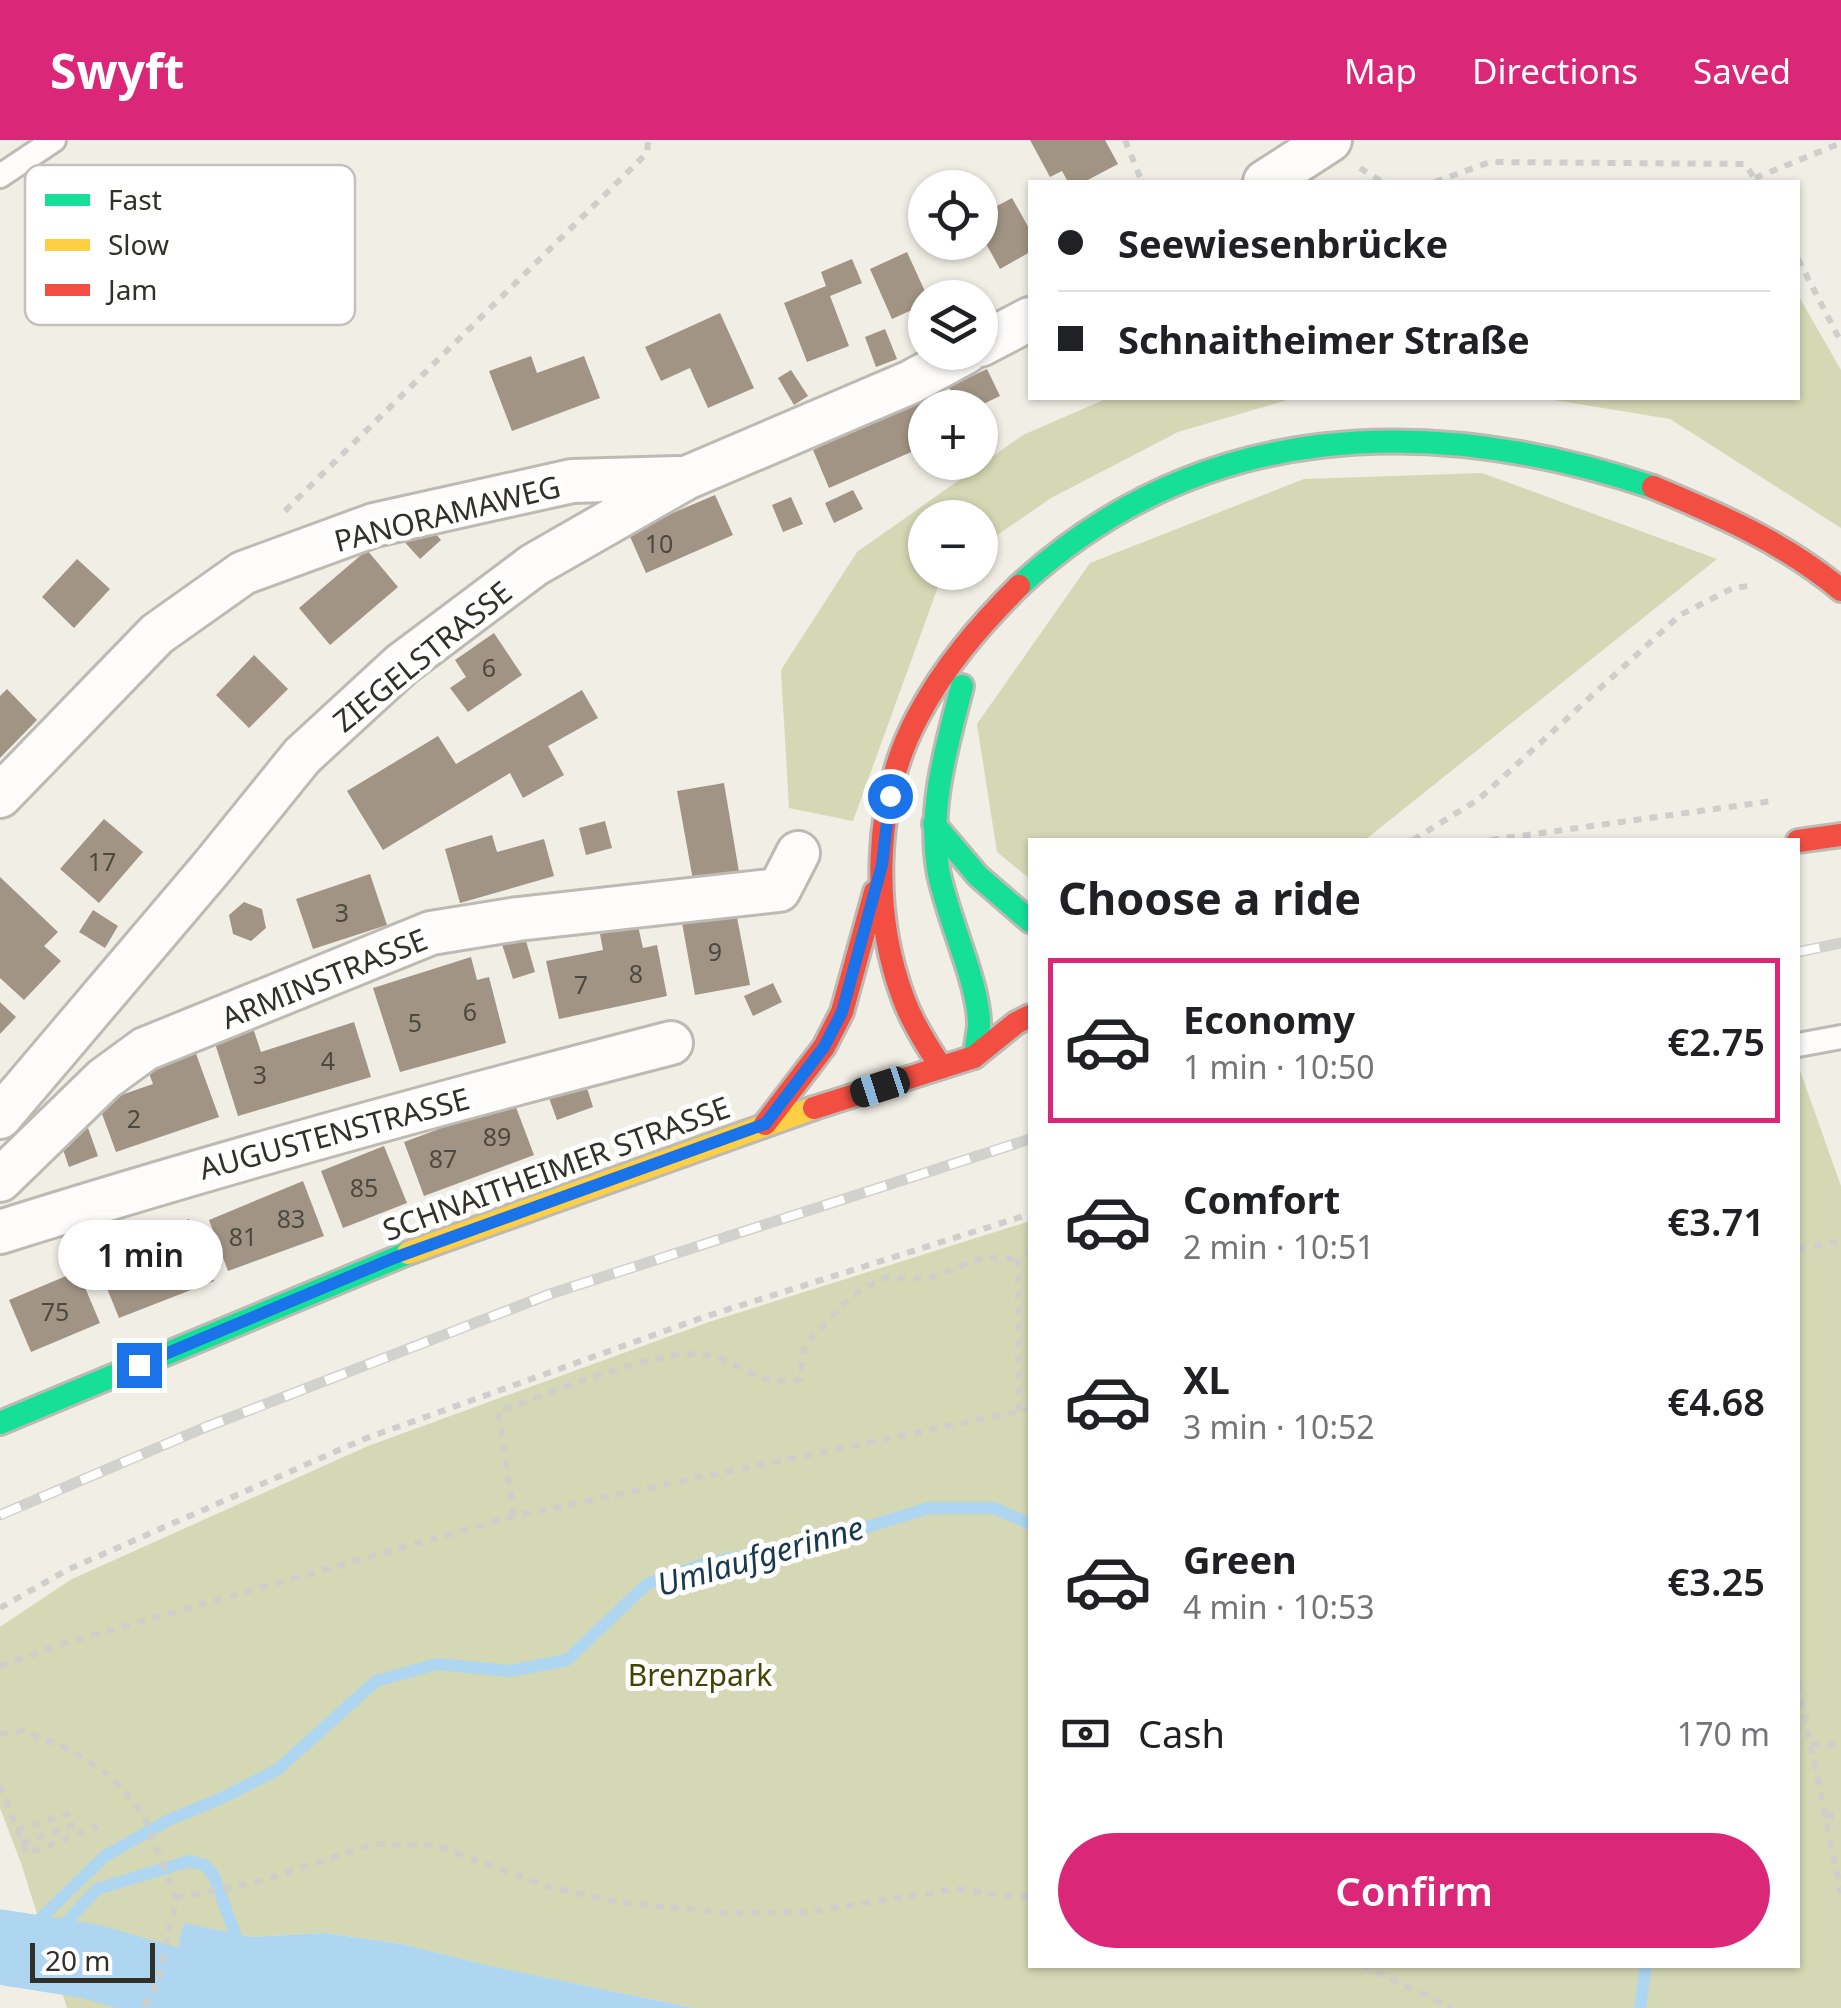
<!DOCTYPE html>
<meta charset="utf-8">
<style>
:root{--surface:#fff;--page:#f6f6f6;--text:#202124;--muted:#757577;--line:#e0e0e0;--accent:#db2777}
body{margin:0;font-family:"Noto Sans",sans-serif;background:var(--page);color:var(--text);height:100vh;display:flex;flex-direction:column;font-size:38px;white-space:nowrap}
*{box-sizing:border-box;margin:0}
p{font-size:32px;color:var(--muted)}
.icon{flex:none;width:55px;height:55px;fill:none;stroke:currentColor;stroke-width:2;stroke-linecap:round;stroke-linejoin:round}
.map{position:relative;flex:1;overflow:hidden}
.panel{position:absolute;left:1028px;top:698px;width:772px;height:1130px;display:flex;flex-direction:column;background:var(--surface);border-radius:0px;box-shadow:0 2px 8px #0004}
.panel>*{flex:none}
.hud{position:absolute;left:1028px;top:40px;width:772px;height:220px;border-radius:0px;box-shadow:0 2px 8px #0004;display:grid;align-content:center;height:220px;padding:0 30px;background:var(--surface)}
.buttons{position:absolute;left:908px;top:30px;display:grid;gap:20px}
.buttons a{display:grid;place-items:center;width:90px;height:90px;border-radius:50%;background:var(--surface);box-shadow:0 2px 8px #0004;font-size:50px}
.scale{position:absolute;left:30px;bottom:25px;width:125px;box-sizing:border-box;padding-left:10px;border:5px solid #313029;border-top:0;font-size:28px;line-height:35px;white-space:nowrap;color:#313029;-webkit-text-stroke:8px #fff;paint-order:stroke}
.end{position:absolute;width:45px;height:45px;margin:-22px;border:12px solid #1a73e8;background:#fff;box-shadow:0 0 0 5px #fff}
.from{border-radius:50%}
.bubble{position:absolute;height:70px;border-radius:35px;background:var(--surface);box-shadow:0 2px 8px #0004;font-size:32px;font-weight:600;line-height:70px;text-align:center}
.car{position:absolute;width:30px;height:60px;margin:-30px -15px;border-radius:12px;box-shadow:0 0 8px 2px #0007;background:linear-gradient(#222 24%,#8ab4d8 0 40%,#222 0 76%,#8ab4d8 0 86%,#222 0)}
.hud b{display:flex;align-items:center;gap:35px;height:95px;font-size:38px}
.hud b+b{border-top:2px solid var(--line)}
.hud i{width:25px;height:25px;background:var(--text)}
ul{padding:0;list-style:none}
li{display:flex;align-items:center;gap:30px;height:165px;margin:0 20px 15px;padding:0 10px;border:5px solid transparent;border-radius:0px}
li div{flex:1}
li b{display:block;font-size:38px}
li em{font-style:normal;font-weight:600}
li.active{border-color:var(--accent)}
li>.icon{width:90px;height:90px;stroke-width:1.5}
h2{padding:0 30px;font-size:45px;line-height:120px}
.pay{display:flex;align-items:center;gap:25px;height:110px;padding:0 30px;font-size:38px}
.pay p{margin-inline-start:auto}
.primary-button{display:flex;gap:20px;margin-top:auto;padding:20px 30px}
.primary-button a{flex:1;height:115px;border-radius:60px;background:var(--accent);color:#fff;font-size:40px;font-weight:600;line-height:115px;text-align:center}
header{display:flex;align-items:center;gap:60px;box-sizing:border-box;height:140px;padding:0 50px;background:var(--accent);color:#fff}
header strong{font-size:48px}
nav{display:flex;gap:55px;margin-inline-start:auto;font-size:35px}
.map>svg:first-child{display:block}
.green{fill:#d4d8b5}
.water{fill:#aed6f1}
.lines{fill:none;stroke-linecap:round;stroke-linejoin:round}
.stream{stroke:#aed6f1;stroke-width:12}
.river{stroke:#aed6f1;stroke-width:75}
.building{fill:#a19484}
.lane-casing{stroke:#bcbab3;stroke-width:28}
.street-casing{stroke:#bcbab3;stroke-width:48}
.fast-casing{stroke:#bcbab3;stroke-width:28}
.slow-casing{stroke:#bcbab3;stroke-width:28}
.jam-casing{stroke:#bcbab3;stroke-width:28}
.path{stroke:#cececb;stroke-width:6;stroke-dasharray:8 8;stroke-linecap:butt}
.lane{stroke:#fdfcfb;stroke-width:22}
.street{stroke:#fdfcfb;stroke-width:42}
.fast{stroke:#16e098;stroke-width:22}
.slow{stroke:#ffcf43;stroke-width:22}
.jam{stroke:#f24e42;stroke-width:22}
.rail-casing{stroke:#d1d1ce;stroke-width:11}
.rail{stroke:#fff;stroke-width:8;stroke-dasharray:22;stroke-linecap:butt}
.route{stroke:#1a73e8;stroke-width:12}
.labels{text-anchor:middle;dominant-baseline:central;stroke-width:10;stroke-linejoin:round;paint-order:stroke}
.number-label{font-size:25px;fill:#4d4940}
.street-label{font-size:30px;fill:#313029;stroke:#fff}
.park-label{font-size:30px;fill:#404504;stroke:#fff}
.water-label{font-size:32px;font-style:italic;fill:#19394f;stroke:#fff}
.key{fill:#fff;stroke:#c1c1bf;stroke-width:2.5}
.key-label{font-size:28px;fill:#313029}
</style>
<header>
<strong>Swyft</strong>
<nav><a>Map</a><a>Directions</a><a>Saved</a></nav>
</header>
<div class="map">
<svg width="1841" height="1868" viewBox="0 0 1841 1868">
<rect width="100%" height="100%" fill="#f0eee5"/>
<g class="green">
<path d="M1798 155 1841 230V388L1670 279 1542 258H1798Z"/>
<path d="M1108 258H1294L1178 292 1051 358 980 407V378H925V432L943 433 853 681 789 668 781 530 857 412 1023 295Z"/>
<path d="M1482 333 1717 419 1366 699 1030 700V739L997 712 977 584 1090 423 1304 339Z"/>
<path d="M1798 925 1841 1046V1868H694L489 1826 402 1804 326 1793 251 1797 184 1784 169 1844 157 1868H67L21 1723 0 1668V1487L72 1439 368 1306 706 1183 1030 1081V1825H1798Z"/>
</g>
<path class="water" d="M184 1783 251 1797 326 1793 402 1804 490 1826 694 1868H157L169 1844Z"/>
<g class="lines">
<g class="stream">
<path d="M9 1809 105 1716 169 1680 222 1658 277 1630 376 1541 437 1524 510 1531 567 1520 647 1444 707 1423 823 1401 928 1368H994L1030 1384"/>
<path d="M38 1813 97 1749 189 1721 205 1725 214 1736 235 1794 229 1804"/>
<path d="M1640 1868 1646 1825"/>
</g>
<path class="river" d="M0 1807 89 1821 169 1844 201 1849 271 1868"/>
</g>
<g class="building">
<path d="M1030 0H1105L1118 24 1084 42H1068L1062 31 1050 37Z"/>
<path d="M1012 58 1030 90V112L1000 129 980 93V75Z"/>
<path d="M907 112 928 158H925V164L892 179 870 129Z"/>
<path d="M852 119 862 143 830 156 849 206 807 222 784 163 826 146 821 132Z"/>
<path d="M720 173 754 248 708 268 690 228 661 241 645 207Z"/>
<path d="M885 189 897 219 876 227 865 197Z"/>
<path d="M531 216 537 233 584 216 600 258 512 291 489 231Z"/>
<path d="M987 229 1000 256 975 268H958L949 247Z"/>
<path d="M791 230 808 256 794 265 778 238Z"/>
<path d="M922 260 925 266V306L829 348 813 310Z"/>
<path d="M853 350 863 369 834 383 825 363Z"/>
<path d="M715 355 733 395 646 433 628 392Z"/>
<path d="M791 357 803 384 783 392 772 365Z"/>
<path d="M421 377 441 400 420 419 400 397Z"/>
<path d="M367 410 398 447 330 505 299 468Z"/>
<path d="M77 419 110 449 74 488 42 457Z"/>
<path d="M494 493 522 535 468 572 450 548 466 537 455 520Z"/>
<path d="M254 515 288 549 249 588 216 555Z"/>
<path d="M7 549 37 580 0 618V556Z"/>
<path d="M582 550 598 578 548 606 564 635 523 658 510 633 383 710 347 651 438 596 456 624Z"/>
<path d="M724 643 739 732 693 740 677 651Z"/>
<path d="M104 679 143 712 99 763 60 729Z"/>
<path d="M605 681 612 708 586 715 579 688Z"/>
<path d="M492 695 497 712 544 699 554 736 460 763 445 709Z"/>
<path d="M370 734 387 785 313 809 296 759Z"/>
<path d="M0 737 58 792 44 806 61 821 24 860 0 838Z"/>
<path d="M244 762 262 769 266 788 251 801 233 794 229 775Z"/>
<path d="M735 767 750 845 695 855 681 777Z"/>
<path d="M93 770 118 786 105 808 79 792Z"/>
<path d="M638 786 643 808 657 805 667 856 559 879 546 821 603 810 600 794Z"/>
<path d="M524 794 535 832 513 839 501 801Z"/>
<path d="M471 817 477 840 489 837 506 903 400 932 373 848Z"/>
<path d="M773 843 782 862 753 876 744 856Z"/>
<path d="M0 862 16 877 0 894Z"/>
<path d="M354 882 371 937 238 976 213 897 252 885 261 912Z"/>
<path d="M195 911 219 977 116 1012 98 963 153 944 147 928Z"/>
<path d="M586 945 593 967 557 980 549 958Z"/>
<path d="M514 962 534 1015 424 1056 404 1002 439 989 437 986Z"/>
<path d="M88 988 98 1016 69 1027 59 998Z"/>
<path d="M384 1006 407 1063 343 1088 321 1031Z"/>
<path d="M303 1041 324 1096 228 1131 209 1080Z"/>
<path d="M189 1079 214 1141 119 1178 94 1116Z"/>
<path d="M78 1131 100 1183 31 1212 9 1160Z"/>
</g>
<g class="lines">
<g class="lane-casing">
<g id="lane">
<path d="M0 36 54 0"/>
<path d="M1798 905 1841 897"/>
</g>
</g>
<g class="street-casing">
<g id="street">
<path d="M1265 42 1330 0"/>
<path d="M980 205 1030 179"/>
<path d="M0 656 157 494 243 433 374 385 572 341 678 338"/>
<path d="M0 977 213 726 302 616 402 524 534 425 686 338 911 242 966 212"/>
<path d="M0 1040 104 939 145 909 431 793 518 779 779 750 798 713"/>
<path d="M0 1092C222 1022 446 961 671 903"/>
</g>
</g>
<g class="fast-casing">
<g id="fast">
<path d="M1019 446C1201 278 1430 273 1653 347"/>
<path d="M962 546C947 606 928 666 938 729 946 776 980 844 979 886 978 896 976 907 974 917"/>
<path d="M934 684 978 736 1030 781"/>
<path d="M0 1283 408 1113"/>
</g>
</g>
<g class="slow-casing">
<path id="slow" d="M408 1113 814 968"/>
</g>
<g class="jam-casing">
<g id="jam">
<path d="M1653 347C1720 375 1785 403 1841 450"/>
<path d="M1798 701 1841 695"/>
<path d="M941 927C927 906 913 884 904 860 871 773 873 661 917 578 943 528 979 486 1019 446"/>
<path d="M814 968 974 917 1016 883 1030 876"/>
<path d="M765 984 824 907 842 872 875 752"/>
</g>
</g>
<g class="path">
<path d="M1125 0 1142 42"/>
<path d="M1360 28 1382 42"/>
<path d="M1755 38 1841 3"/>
<path d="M1435 42 1490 22 1745 24 1757 42"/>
<path d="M1798 119 1841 202"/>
<path d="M285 371 647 13 648 2 645 0"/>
<path d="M1413 700 1479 659 1680 475 1733 448 1748 446"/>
<path d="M1491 700 1772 661"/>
<path d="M1798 1109 1841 1101"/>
<path d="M1019 1271 1018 1120 1030 1112"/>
<path d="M514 1376 498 1271C547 1255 658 1207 705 1215 744 1221 754 1247 800 1240L804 1206 850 1157 883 1138H929L985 1117 1018 1120"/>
<path d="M0 1468 67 1430 364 1299 704 1177 1030 1074"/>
<path d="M0 1526 62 1504 514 1376 1030 1269"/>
<path d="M1798 1543 1841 1754"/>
<path d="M0 1594 23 1591 71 1610 110 1636 143 1673 176 1758 159 1838 144 1868"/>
<path d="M1811 1604 1841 1605"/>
<path d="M0 1645 27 1714 98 1686"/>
<path d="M1826 1676H1841"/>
<path d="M17 1690 73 1672"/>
<path d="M22 1703 81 1682"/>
<path d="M176 1758 261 1741 373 1704 434 1705 547 1746 617 1762 725 1773 806 1772 957 1749 1030 1758"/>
<path d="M1362 1825 1452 1868"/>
</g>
<use href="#lane" class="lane"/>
<use href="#street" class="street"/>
<use href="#fast" class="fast"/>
<use href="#slow" class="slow"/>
<use href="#jam" class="jam"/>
<g class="rail-casing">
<g id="rail">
<path d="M1798 812 1841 803"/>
<path d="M0 1375 206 1287 550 1154 1030 999"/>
</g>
</g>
<use href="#rail" class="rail"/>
</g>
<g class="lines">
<path class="route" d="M139 1225 394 1118 765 984 824 907 842 872 882 725 890 656"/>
</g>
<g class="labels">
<g class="number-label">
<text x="659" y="403">10</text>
<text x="489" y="527">6</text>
<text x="102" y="721">17</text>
<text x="342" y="772">3</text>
<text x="715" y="811">9</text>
<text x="636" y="833">8</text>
<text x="581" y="844">7</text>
<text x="470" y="871">6</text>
<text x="415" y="882">5</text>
<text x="328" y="920">4</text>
<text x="260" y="934">3</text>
<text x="134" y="978">2</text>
<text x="497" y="996">89</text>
<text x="443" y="1018">87</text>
<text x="364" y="1047">85</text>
<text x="291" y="1078">83</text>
<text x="243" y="1096">81</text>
<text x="55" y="1171">75</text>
</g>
<g class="street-label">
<text transform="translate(447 373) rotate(-14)">PANORAMAWEG</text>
<text transform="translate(422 516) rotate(-39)">ZIEGELSTRASSE</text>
<text transform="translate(324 838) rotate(-22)">ARMINSTRASSE</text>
<text transform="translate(334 993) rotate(-15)">AUGUSTENSTRASSE</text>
<text transform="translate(556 1028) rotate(-20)">SCHNAITHEIMER STRASSE</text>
</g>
<g class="park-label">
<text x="700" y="1534">Brenzpark</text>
</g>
<g class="water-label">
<text transform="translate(760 1415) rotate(-16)">Umlaufgerinne</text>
</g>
</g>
<rect x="25" y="25" width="330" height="160" rx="15" class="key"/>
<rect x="45" y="54" width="45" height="12" fill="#16e098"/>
<rect x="45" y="99" width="45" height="12" fill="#ffcf43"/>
<rect x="45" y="144" width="45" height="12" fill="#f24e42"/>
<g class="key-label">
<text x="108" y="70">Fast</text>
<text x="108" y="115">Slow</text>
<text x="108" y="160">Jam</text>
</g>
</svg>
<div class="buttons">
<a><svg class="icon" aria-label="locate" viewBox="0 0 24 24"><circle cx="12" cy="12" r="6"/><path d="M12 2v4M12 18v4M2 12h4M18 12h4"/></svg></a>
<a><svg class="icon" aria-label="layers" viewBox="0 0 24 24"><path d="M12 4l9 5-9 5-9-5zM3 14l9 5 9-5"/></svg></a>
<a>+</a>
<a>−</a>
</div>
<div class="scale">20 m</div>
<i class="end from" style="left:890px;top:656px"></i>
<i class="end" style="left:139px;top:1225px"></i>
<div class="bubble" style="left:58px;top:1080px;width:165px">1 min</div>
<i class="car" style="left:880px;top:947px;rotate:252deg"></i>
<div class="hud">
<b><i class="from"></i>Seewiesenbrücke</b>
<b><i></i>Schnaitheimer Straße</b>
</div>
<section class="panel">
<h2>Choose a ride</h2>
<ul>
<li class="active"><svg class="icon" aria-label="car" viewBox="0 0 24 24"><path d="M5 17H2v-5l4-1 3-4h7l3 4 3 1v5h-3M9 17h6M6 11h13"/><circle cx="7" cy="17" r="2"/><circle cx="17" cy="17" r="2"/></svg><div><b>Economy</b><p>1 min · 10:50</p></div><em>€2.75</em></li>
<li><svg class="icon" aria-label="car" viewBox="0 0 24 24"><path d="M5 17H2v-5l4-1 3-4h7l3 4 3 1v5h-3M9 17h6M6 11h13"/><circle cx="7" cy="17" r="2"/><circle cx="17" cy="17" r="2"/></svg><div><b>Comfort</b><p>2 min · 10:51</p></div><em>€3.71</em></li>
<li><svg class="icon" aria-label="car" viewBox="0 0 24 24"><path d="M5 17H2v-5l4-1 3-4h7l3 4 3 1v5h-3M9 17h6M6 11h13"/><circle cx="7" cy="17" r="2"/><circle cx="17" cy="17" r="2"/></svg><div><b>XL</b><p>3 min · 10:52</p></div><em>€4.68</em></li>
<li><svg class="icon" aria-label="car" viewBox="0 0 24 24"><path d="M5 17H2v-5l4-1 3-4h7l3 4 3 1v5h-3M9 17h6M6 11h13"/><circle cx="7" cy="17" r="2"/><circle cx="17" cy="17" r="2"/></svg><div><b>Green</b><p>4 min · 10:53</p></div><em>€3.25</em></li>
</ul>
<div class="pay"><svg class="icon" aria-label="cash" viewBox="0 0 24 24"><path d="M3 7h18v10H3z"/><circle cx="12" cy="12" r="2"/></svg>Cash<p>170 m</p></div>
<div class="primary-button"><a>Confirm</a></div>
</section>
</div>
